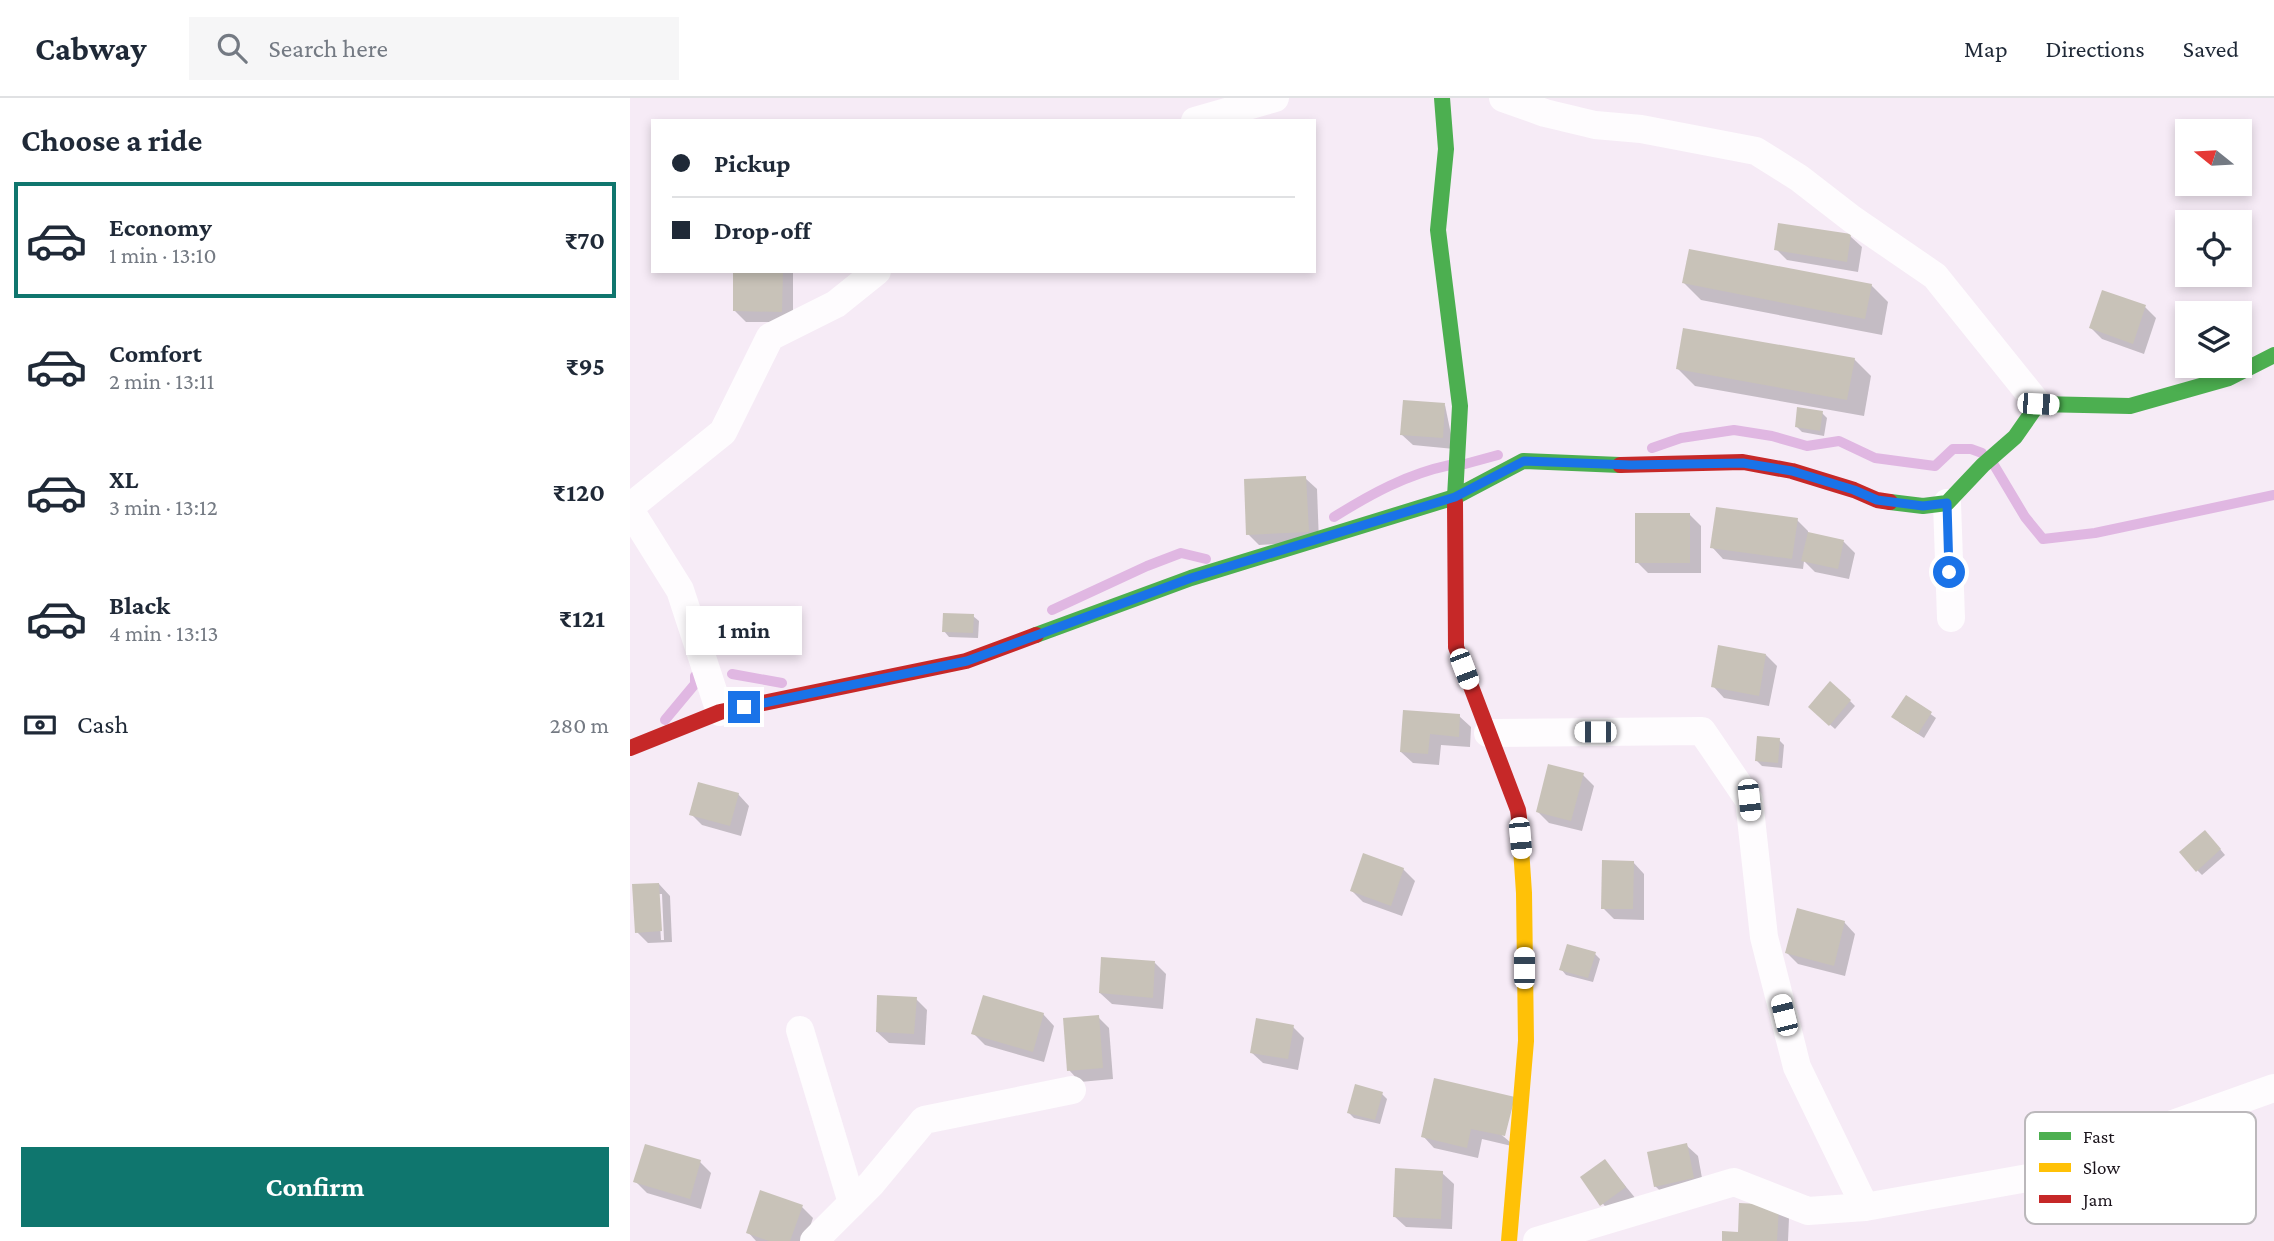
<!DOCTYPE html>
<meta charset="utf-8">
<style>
:root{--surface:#fff;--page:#f6f6f7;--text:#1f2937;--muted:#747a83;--line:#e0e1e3;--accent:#0f766e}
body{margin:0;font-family:"Crimson Pro",serif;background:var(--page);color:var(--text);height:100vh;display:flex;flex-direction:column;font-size:26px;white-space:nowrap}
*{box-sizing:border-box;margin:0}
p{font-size:23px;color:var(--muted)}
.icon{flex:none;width:38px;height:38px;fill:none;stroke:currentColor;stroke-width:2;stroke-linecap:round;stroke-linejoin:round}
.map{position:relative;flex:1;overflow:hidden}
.drawer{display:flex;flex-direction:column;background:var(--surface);width:630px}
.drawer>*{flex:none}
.hud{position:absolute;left:21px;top:21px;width:665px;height:154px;border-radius:0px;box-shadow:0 4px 10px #0003;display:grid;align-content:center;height:154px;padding:0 21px;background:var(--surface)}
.needle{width:46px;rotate:288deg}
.tools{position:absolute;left:1545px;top:21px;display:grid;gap:14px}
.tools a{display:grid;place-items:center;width:77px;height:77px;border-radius:0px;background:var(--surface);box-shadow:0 4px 10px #0003;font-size:35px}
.end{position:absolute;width:32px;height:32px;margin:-16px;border:9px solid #1a73e8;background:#fff;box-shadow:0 0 0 4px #fff}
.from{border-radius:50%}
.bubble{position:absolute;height:49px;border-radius:0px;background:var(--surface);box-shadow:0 4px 10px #0003;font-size:23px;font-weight:700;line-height:49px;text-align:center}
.car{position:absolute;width:21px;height:42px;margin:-21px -10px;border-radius:9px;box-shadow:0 0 5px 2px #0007;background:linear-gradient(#fff 24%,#345 0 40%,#fff 0 76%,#345 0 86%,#fff 0)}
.hud b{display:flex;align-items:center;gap:24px;height:66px;font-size:26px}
.hud b+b{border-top:2px solid var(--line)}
.hud i{width:18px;height:18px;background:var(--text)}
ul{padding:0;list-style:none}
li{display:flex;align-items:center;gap:21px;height:116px;margin:0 14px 10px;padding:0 7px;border:4px solid transparent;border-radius:0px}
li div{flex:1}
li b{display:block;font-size:26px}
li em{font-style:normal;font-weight:700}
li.on{border-color:var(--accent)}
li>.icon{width:63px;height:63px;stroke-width:1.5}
h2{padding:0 21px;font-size:32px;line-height:84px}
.pay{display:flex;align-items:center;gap:18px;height:77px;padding:0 21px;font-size:26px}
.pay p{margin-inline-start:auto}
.cta{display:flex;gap:14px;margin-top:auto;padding:14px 21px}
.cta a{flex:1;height:80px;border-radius:0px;background:var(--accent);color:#fff;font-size:28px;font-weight:700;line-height:80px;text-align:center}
header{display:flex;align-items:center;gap:42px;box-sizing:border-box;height:98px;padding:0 35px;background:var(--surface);border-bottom:2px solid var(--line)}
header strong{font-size:33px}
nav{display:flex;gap:38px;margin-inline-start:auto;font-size:24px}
.search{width:490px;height:63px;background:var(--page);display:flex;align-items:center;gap:18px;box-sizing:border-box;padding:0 24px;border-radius:0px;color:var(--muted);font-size:26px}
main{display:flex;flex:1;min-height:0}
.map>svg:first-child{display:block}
.shadow{fill:#0003;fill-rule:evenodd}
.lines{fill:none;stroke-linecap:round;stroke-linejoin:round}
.stream{stroke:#e0b7e2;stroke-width:10}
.building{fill:#c8c2b8}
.street{stroke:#fefcfe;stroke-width:28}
.fast{stroke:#4caf50;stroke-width:16}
.slow{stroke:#ffc107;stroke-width:16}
.jam{stroke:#c62828;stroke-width:16}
.route{stroke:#1a73e8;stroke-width:9}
.key{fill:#fff;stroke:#bbb8bb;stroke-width:2}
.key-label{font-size:19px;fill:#1b141c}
</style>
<header>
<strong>Cabway</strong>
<div class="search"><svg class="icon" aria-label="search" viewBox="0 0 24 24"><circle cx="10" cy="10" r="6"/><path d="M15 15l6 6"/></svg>Search here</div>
<nav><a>Map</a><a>Directions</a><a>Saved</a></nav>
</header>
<main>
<section class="drawer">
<h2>Choose a ride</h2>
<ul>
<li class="on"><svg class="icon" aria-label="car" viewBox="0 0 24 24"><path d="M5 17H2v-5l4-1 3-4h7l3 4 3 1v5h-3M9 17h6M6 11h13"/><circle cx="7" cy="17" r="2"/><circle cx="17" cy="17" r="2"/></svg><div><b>Economy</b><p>1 min · 13:10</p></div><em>₹70</em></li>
<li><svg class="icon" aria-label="car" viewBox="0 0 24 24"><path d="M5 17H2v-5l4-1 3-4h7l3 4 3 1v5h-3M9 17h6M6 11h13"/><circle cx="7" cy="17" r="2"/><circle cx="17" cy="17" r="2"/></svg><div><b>Comfort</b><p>2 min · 13:11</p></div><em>₹95</em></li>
<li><svg class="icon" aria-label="car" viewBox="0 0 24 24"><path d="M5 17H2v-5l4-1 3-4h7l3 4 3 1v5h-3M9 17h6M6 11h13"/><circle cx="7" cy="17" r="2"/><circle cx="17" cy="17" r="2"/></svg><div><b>XL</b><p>3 min · 13:12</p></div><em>₹120</em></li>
<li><svg class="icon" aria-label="car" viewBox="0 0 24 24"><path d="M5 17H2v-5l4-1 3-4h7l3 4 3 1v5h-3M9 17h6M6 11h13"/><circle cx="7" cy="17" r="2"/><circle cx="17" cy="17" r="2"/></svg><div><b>Black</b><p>4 min · 13:13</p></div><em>₹121</em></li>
</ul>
<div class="pay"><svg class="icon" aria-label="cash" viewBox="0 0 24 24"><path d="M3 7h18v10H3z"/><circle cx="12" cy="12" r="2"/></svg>Cash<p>280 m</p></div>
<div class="cta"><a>Confirm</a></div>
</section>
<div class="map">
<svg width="1644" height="1143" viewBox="0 0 1644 1143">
<rect width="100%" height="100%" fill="#f6ebf6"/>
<g class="shadow">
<path d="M1220 138 1232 149 1228 174 1157 162 1146 151Z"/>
<path d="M105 173H163V224H116L104 212Z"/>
<path d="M1054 185 1241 187 1258 204 1252 237 1071 202Z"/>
<path d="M1515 209 1526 220 1514 256 1472 241 1461 230Z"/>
<path d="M1224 261 1241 278 1234 318 1065 288 1048 271Z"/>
<path d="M815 307 824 351 783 347 771 336Z"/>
<path d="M1192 315 1197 320 1194 338 1172 334 1166 328Z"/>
<path d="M675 380 687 391 689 444 629 447 618 436Z"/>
<path d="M1060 417 1071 428V475H1018L1007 464Z"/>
<path d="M1167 422 1178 433V436L1214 444 1225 455 1219 481 1185 474 1174 463 1173 471 1093 461 1082 449Z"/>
<path d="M343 518 349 523 348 540 319 539 314 533Z"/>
<path d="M1136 557 1147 568 1139 608 1094 600 1083 588Z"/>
<path d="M1277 599 1306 620 1294 640 1269 624Z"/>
<path d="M1220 603 1225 608 1205 631 1180 609Z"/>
<path d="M829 618 841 629 840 649 811 647 809 667 783 665 771 654Z"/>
<path d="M1149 642 1154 647 1152 670 1132 668 1127 663Z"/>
<path d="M953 677 964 688 952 733 919 725 908 714Z"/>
<path d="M108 696 119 708 111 738 72 727 61 716Z"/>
<path d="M1580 739 1595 757 1572 777 1567 772Z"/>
<path d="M1003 764 1014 776V822L984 821 973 810Z"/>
<path d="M773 771 785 783 772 818 733 804 722 793Z"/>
<path d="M29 786 40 798 42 844 18 845 7 834ZM28 796H32L34 842H31Z"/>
<path d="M1214 824 1225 836 1215 878 1168 866 1157 855Z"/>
<path d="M965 856 970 861 963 884 936 877 931 871Z"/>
<path d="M525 865 536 876 533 911 482 906 470 895Z"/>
<path d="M286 901 297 912 295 947 259 945 247 934Z"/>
<path d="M413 916 424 928 414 964 355 947 343 935Z"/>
<path d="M468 919 479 930 483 981 450 984 439 972Z"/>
<path d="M663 929 674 940 668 972 633 965 621 954Z"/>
<path d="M806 982 886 1049 852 1041 848 1060 804 1050 793 1038Z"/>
<path d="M752 996 757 1001 750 1026 724 1020 719 1015Z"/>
<path d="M1056 1047 1068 1058 1074 1091 1037 1099 1025 1088Z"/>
<path d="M975 1063 1006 1101 983 1118 952 1080Z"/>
<path d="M70 1064 81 1075 71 1111 17 1095 5 1083Z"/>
<path d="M812 1075 824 1086 822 1131 776 1129 764 1118Z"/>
<path d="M172 1109 183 1120 175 1143H126L118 1134Z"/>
<path d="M1148 1109 1159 1120 1158 1143H1093L1110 1136Z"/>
</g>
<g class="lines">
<g class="stream">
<path d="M1022 350 1051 340 1104 332 1142 338 1177 348 1209 343 1245 360 1305 368 1323 351H1341L1352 355"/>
<path d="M835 366 868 357"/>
<path d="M1364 367 1395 419 1413 441 1465 435 1644 397"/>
<path d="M704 419C741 396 777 376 820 367"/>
<path d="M422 512 517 468 551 455 576 461"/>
<path d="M102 576 152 585"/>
<path d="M35 622 65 586V578"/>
</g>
</g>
<g class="building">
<path d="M1148 125 1221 136 1217 164 1144 152Z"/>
<path d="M1059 151 1242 186 1235 221 1052 185Z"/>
<path d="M103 173H153L152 214 103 213Z"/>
<path d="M1472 192 1516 207 1503 246 1459 230Z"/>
<path d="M1053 230 1225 260 1217 302 1046 271Z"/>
<path d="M773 302 815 305 813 340 770 337Z"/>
<path d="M1167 309 1193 313 1190 333 1165 329Z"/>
<path d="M676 378 679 434 616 437 614 381Z"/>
<path d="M1086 409 1168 420 1162 461 1080 450Z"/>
<rect x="1005" y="415" width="55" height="50"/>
<path d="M1178 434 1214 442 1208 471 1171 463Z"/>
<path d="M313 515 344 516 343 535 312 534Z"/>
<path d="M1088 547 1136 556 1129 598 1081 589Z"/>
<path d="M1200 583 1221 602 1199 628 1178 609Z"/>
<path d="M1276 597 1302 614 1288 636 1261 619Z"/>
<path d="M773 612 830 616 829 639 800 636 798 656 770 654Z"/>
<path d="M1127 638 1150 640 1148 665 1125 663Z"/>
<path d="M918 666 954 675 941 723 906 714Z"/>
<path d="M68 684 109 695 100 728 59 717Z"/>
<path d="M1575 732 1591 751 1566 774 1549 754Z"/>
<path d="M733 755 774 770 761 808 720 793Z"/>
<path d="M972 762 1004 763 1003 811H971Z"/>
<path d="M29 785 32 833 5 835 2 786Z"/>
<path d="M1167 810 1215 823 1204 868 1155 855Z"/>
<path d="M937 846 966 854 958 880 929 872Z"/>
<path d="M471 859 525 863 523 900 469 895Z"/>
<path d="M247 897 287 899 284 936 246 934Z"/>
<path d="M353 897 414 915 403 954 341 936Z"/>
<path d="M469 917 473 970 437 973 433 920Z"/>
<path d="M626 920 664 927 658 961 620 955Z"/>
<path d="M804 980 885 999 875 1038 841 1031 837 1050 791 1039Z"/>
<path d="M725 986 753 994 745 1022 717 1015Z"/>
<path d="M1057 1045 1064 1080 1024 1089 1017 1054Z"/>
<path d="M15 1046 71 1062 60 1101 3 1084Z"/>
<path d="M975 1061 996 1089 970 1108 950 1079Z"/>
<path d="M765 1070 813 1073 811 1121 763 1119Z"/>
<path d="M130 1092 173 1107 160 1143H139L116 1135Z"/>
<path d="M1109 1105 1149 1107 1147 1143H1092V1133L1108 1134Z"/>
</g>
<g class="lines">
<g class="street">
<path d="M873 0 915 15 965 27 1011 31 1126 53 1169 80 1222 121 1305 178 1408 306"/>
<path d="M565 23 645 0"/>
<path d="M1317 405 1321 520"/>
<path d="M0 409 93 334 140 239 206 206 247 173"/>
<path d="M0 412 50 492 90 614"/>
<path d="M858 635 1072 633 1119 702 1134 839 1167 969 1235 1109"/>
<path d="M170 932 222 1105"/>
<path d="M184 1143 241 1086 294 1022 442 992"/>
<path d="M907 1143 1104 1084 1178 1113 1235 1109 1437 1073 1515 1036 1644 990"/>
</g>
<g class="fast">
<path d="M812 0 816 51 808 132 830 308 825 399 893 363 990 367"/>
<path d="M1260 404 1293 408 1317 405 1353 367 1385 339 1408 306 1500 308 1599 280 1644 257"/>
<path d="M406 537 561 480 825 399V404"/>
</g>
<path class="slow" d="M879 1143 896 943 894 795 889 720"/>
<g class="jam">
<path d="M990 367 1113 364 1162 373 1224 392 1247 402 1260 404"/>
<path d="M825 404 826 549 888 712 889 720"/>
<path d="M0 650 90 614 336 563 406 537"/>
</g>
</g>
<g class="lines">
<path class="route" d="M114 609 337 563 561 480 825 399 894 363 1001 367 1113 365 1162 373 1224 392 1247 402 1293 408 1317 405 1319 474"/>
</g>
<rect x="1395" y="1014" width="231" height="112" rx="10" class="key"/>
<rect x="1409" y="1034" width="32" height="8" fill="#4caf50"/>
<rect x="1409" y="1065" width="32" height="9" fill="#ffc107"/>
<rect x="1409" y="1097" width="32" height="8" fill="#c62828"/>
<g class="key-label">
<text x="1453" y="1045">Fast</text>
<text x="1453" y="1076">Slow</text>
<text x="1453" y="1108">Jam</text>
</g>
</svg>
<div class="tools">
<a><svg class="needle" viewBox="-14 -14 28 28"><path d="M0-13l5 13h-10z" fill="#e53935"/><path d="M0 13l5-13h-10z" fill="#747a83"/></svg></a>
<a><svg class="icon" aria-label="locate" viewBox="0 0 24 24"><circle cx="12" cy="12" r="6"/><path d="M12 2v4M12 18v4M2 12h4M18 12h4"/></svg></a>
<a><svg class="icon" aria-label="layers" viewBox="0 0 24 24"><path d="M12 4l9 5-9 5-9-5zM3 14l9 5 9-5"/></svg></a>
</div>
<i class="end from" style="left:1319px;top:474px"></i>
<i class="end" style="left:114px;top:609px"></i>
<div class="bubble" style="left:56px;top:508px;width:116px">1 min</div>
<i class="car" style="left:1408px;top:306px;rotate:93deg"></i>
<i class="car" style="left:834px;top:571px;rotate:159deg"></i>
<i class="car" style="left:965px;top:634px;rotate:270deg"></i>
<i class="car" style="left:1119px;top:702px;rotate:174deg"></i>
<i class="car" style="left:890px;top:740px;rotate:175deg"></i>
<i class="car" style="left:894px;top:870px;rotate:0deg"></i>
<i class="car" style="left:1154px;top:917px;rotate:346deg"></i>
<div class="hud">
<b><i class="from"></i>Pickup</b>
<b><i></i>Drop-off</b>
</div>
</div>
</main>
